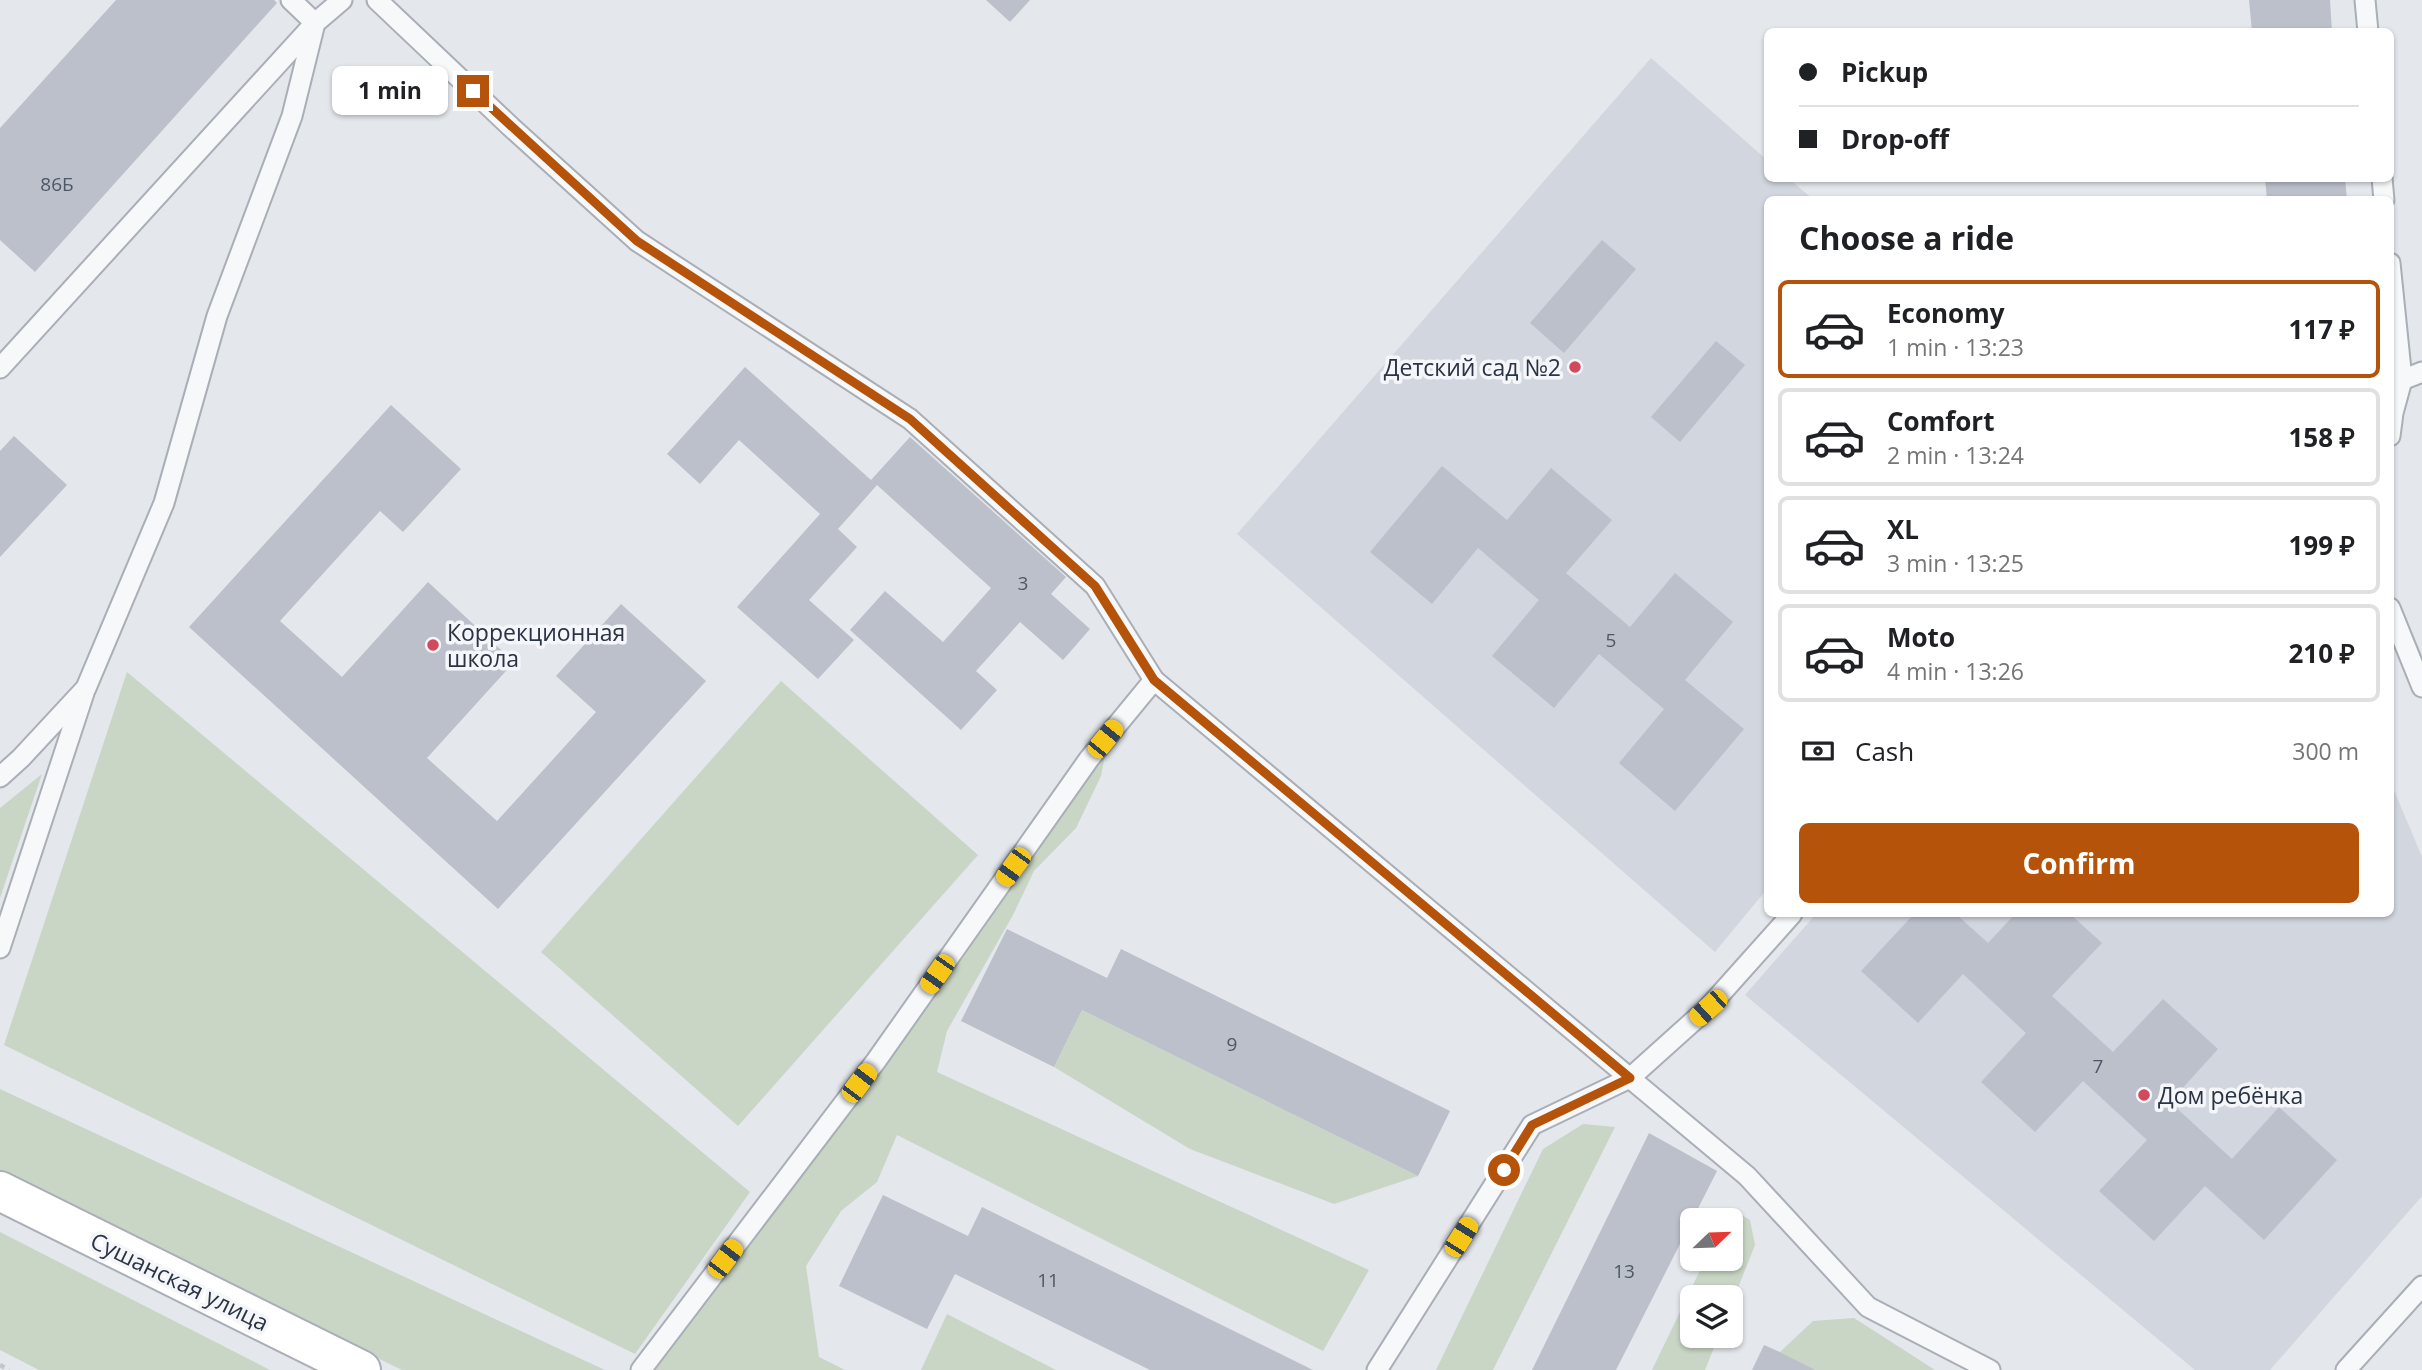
<!DOCTYPE html>
<meta charset="utf-8">
<style>
:root{--surface:#fff;--page:#f6f6f6;--text:#202124;--muted:#757577;--line:#e0e0e0;--accent:#b45309}
body{margin:0;font-family:"Open Sans",sans-serif;background:var(--page);color:var(--text);height:100vh;display:flex;flex-direction:column;font-size:26px;white-space:nowrap}
*{box-sizing:border-box;margin:0}
p{font-size:23px;color:var(--muted)}
.icon{flex:none;width:38px;height:38px;fill:none;stroke:currentColor;stroke-width:2;stroke-linecap:round;stroke-linejoin:round}
.map{position:relative;flex:1;overflow:hidden}
.panel{position:absolute;left:1764px;top:196px;width:630px;height:721px;display:flex;flex-direction:column;background:var(--surface);border-radius:10px;box-shadow:0 2px 5px #0004}
.panel>*{flex:none}
.banner{position:absolute;left:1764px;top:28px;width:630px;height:154px;border-radius:10px;box-shadow:0 2px 5px #0004;display:grid;align-content:center;height:154px;padding:0 35px;background:var(--surface)}
.needle{width:46px;rotate:67deg}
.buttons{position:absolute;left:1680px;top:1208px;display:grid;gap:14px}
.buttons a{display:grid;place-items:center;width:63px;height:63px;border-radius:10px;background:var(--surface);box-shadow:0 2px 5px #0004;font-size:35px}
.end{position:absolute;width:32px;height:32px;margin:-16px;border:9px solid #b45309;background:#fff;box-shadow:0 0 0 4px #fff}
.from{border-radius:50%}
.bubble{position:absolute;height:49px;border-radius:10px;background:var(--surface);box-shadow:0 2px 5px #0004;font-size:23px;font-weight:700;line-height:49px;text-align:center}
.car{position:absolute;width:21px;height:42px;margin:-21px -10px;border-radius:9px;box-shadow:0 0 5px 2px #0007;background:linear-gradient(#f5c518 24%,#345 0 40%,#f5c518 0 76%,#345 0 86%,#f5c518 0)}
.banner b{display:flex;align-items:center;gap:24px;height:66px;font-size:26px}
.banner b+b{border-top:2px solid var(--line)}
.banner i{width:18px;height:18px;background:var(--text)}
ul{padding:0;list-style:none}
li{display:flex;align-items:center;gap:21px;height:98px;margin:0 14px 10px;padding:0 21px;border:4px solid var(--line);border-radius:10px}
li div{flex:1}
li b{display:block;font-size:26px}
li em{font-style:normal;font-weight:700}
li.selected{border-color:var(--accent)}
li>.icon{width:63px;height:63px;stroke-width:1.5}
h2{padding:0 35px;font-size:32px;line-height:84px}
.pay{display:flex;align-items:center;gap:18px;height:77px;padding:0 35px;font-size:26px}
.pay p{margin-inline-start:auto}
.cta{display:flex;gap:14px;margin-top:auto;padding:14px 35px}
.cta a{flex:1;height:80px;border-radius:10px;background:var(--accent);color:#fff;font-size:28px;font-weight:700;line-height:80px;text-align:center}
.map>svg:first-child{display:block}
.built{fill:#d2d6de}
.green{fill:#c9d6c5}
.building{fill:#bbc0ca}
.lines{fill:none;stroke-linecap:round;stroke-linejoin:round}
.lane-casing{stroke:#a9aeb7;stroke-width:23}
.secondary-casing{stroke:#a9aeb7;stroke-width:42}
.path{stroke:#c2c5cb;stroke-width:4.5;stroke-dasharray:5 5;stroke-linecap:butt}
.lane{stroke:#f7f8fa;stroke-width:19}
.secondary{stroke:#fff;stroke-width:38}
.route{stroke:#b45309;stroke-width:9}
.poi-dot{fill:#d1495b;stroke:#f4f6f9;stroke-width:2.5}
.labels{text-anchor:middle;dominant-baseline:central;stroke-width:7;stroke-linejoin:round;paint-order:stroke}
.number-label{font-size:19px;fill:#4f5766}
.poi-label{font-size:23px;fill:#2b3445;stroke:#f4f6f9;text-anchor:start}
.street-label{font-size:23px;fill:#2b3445;stroke:#f4f6f9}
</style>
<div class="map">
<svg width="2422" height="1370" viewBox="0 0 2422 1370">
<rect width="100%" height="100%" fill="#e4e7ec"/>
<g class="built">
<path d="M1651 58 1767 160 1768 178 1789 179 1813 199 1768 200 1767 889 1715 952 1237 534Z"/>
<path d="M2391 783 2422 857V1196L2270 1370H2195L1745 995 1816 914H2390Z"/>
</g>
<g class="green">
<path d="M127 672 750 1192 635 1354 4 1045Z"/>
<path d="M781 681 978 855 738 1126 541 952Z"/>
<path d="M1106 751 1101 776 1076 828 1034 871 1013 915 947 1031 937 1072 1369 1270 1323 1351 897 1135 877 1182 841 1211 806 1266 819 1357 845 1370H651L801 1178 880 1073Z"/>
<path d="M42 774 0 898V808Z"/>
<path d="M1082 1010 1418 1176 1334 1204 1190 1149 1054 1067Z"/>
<path d="M0 1089 605 1370H402L0 1173Z"/>
<path d="M1583 1124 1615 1127 1493 1370H1436L1543 1149Z"/>
<path d="M1731 1209 1750 1220 1755 1245 1731 1305V1297H1692V1335H1719L1705 1370H1652L1706 1258H1731V1220H1725Z"/>
<path d="M0 1232 270 1370H39L0 1350Z"/>
<path d="M947 1314 1056 1370H921Z"/>
<path d="M1854 1318 1935 1370H1816L1780 1352 1813 1321Z"/>
</g>
<g class="building">
<path d="M116 0H274L277 3 35 272 0 240V128Z"/>
<path d="M986 0H1030L1010 22Z"/>
<path d="M2249 0H2330L2332 32H2252Z"/>
<path d="M2265 178H2345L2347 200H2267Z"/>
<path d="M1602 240 1636 269 1564 353 1530 323Z"/>
<path d="M1716 341 1745 365 1680 442 1651 417Z"/>
<path d="M745 367 871 480 910 437 1066 577 1051 594 1090 629 1063 660 1020 622 976 671 997 690 961 730 850 630 885 591 943 642 991 588 877 485 838 529 857 547 809 600 854 640 818 679 737 607 820 514 739 440 700 484 667 454Z"/>
<path d="M391 405 461 469 403 532 380 511 280 621 342 677 428 582 514 662 427 758 497 821 596 712 556 676 621 604 706 681 498 909 189 627Z"/>
<path d="M14 436 67 485 0 557V451Z"/>
<path d="M1442 466 1507 520 1551 468 1612 520 1566 573 1630 627 1675 573 1733 622 1685 680 1744 729 1675 811 1619 763 1664 709 1599 654 1554 708 1492 656 1539 600 1478 548 1432 604 1370 552Z"/>
<path d="M1914 914H1956L1988 943 2015 914H2070L2102 943 2052 996 2113 1052 2163 999 2218 1049 2170 1102 2232 1159 2279 1107 2337 1160 2264 1240 2205 1186 2154 1241 2099 1191 2147 1140 2083 1081 2035 1132 1981 1082 2026 1033 1963 974 1918 1023 1861 971Z"/>
<path d="M1007 929 1107 978 1121 949 1450 1111 1418 1176 1082 1010 1054 1067 961 1021Z"/>
<path d="M1649 1133 1717 1171 1616 1370H1532Z"/>
<path d="M883 1195 968 1236 982 1207 1313 1370H1150L955 1274 927 1329 839 1286Z"/>
<path d="M1764 1345 1780 1352 1816 1370H1752Z"/>
</g>
<g class="lines">
<g class="lane-casing">
<g id="lane">
<path d="M377 0 511 127 637 241 910 419 1095 586 1154 680 1747 1176 1868 1307 1990 1370"/>
<path d="M2365 0 2368 32"/>
<path d="M2382 178 2384 200"/>
<path d="M2390 263 2402 380 2393 413 2390 436"/>
<path d="M0 368 315 23 342 0"/>
<path d="M2402 380 2422 372"/>
<path d="M2390 608 2422 687"/>
<path d="M0 777 21 758 86 688 164 503 217 316 292 116 315 23 291 0"/>
<path d="M0 948 84 693"/>
<path d="M641 1370 876 1061 1089 759 1154 680"/>
<path d="M1377 1370 1532 1125 1630 1078 1708 1008 1792 914"/>
<path d="M2346 1370 2422 1286"/>
</g>
</g>
<g class="secondary-casing">
<path id="secondary" d="M0 1191 361 1370"/>
</g>
<path class="path" d="M0 1365 9 1370"/>
<use href="#lane" class="lane"/>
<use href="#secondary" class="secondary"/>
</g>
<g class="lines">
<path class="route" d="M473 91 637 241 910 419 1095 586 1154 680 1630 1078 1532 1125 1504 1170"/>
</g>
<g class="poi-dot">
<circle cx="1575" cy="367" r="7"/>
<circle cx="433" cy="645" r="7"/>
<circle cx="2144" cy="1095" r="7"/>
</g>
<g class="labels">
<g class="number-label">
<text x="57" y="184">86Б</text>
<text x="1023" y="583">3</text>
<text x="1611" y="640">5</text>
<text x="1232" y="1044">9</text>
<text x="2098" y="1066">7</text>
<text x="1624" y="1271">13</text>
<text x="1048" y="1280">11</text>
</g>
<g class="poi-label">
<text x="1561" y="367" text-anchor="end">Детский сад №2</text>
<text x="447" y="632">Коррекционная<tspan x="447" dy="26">школа</tspan></text>
<text x="2158" y="1095">Дом ребёнка</text>
</g>
<g class="street-label">
<text transform="translate(180 1281) rotate(26)">Сушанская улица</text>
</g>
</g>
</svg>
<div class="buttons">
<a><svg class="needle" viewBox="-14 -14 28 28"><path d="M0-13l5 13h-10z" fill="#e53935"/><path d="M0 13l5-13h-10z" fill="#757577"/></svg></a>
<a><svg class="icon" aria-label="layers" viewBox="0 0 24 24"><path d="M12 4l9 5-9 5-9-5zM3 14l9 5 9-5"/></svg></a>
</div>
<i class="end from" style="left:1504px;top:1170px"></i>
<i class="end" style="left:473px;top:91px"></i>
<div class="bubble" style="left:332px;top:66px;width:116px">1 min</div>
<i class="car" style="left:1105px;top:739px;rotate:39deg"></i>
<i class="car" style="left:1013px;top:867px;rotate:216deg"></i>
<i class="car" style="left:937px;top:974px;rotate:215deg"></i>
<i class="car" style="left:1708px;top:1008px;rotate:228deg"></i>
<i class="car" style="left:859px;top:1083px;rotate:37deg"></i>
<i class="car" style="left:1461px;top:1237px;rotate:32deg"></i>
<i class="car" style="left:725px;top:1259px;rotate:37deg"></i>
<div class="banner">
<b><i class="from"></i>Pickup</b>
<b><i></i>Drop-off</b>
</div>
<section class="panel">
<h2>Choose a ride</h2>
<ul>
<li class="selected"><svg class="icon" aria-label="car" viewBox="0 0 24 24"><path d="M5 17H2v-5l4-1 3-4h7l3 4 3 1v5h-3M9 17h6M6 11h13"/><circle cx="7" cy="17" r="2"/><circle cx="17" cy="17" r="2"/></svg><div><b>Economy</b><p>1 min · 13:23</p></div><em>117 ₽</em></li>
<li><svg class="icon" aria-label="car" viewBox="0 0 24 24"><path d="M5 17H2v-5l4-1 3-4h7l3 4 3 1v5h-3M9 17h6M6 11h13"/><circle cx="7" cy="17" r="2"/><circle cx="17" cy="17" r="2"/></svg><div><b>Comfort</b><p>2 min · 13:24</p></div><em>158 ₽</em></li>
<li><svg class="icon" aria-label="car" viewBox="0 0 24 24"><path d="M5 17H2v-5l4-1 3-4h7l3 4 3 1v5h-3M9 17h6M6 11h13"/><circle cx="7" cy="17" r="2"/><circle cx="17" cy="17" r="2"/></svg><div><b>XL</b><p>3 min · 13:25</p></div><em>199 ₽</em></li>
<li><svg class="icon" aria-label="car" viewBox="0 0 24 24"><path d="M5 17H2v-5l4-1 3-4h7l3 4 3 1v5h-3M9 17h6M6 11h13"/><circle cx="7" cy="17" r="2"/><circle cx="17" cy="17" r="2"/></svg><div><b>Moto</b><p>4 min · 13:26</p></div><em>210 ₽</em></li>
</ul>
<div class="pay"><svg class="icon" aria-label="cash" viewBox="0 0 24 24"><path d="M3 7h18v10H3z"/><circle cx="12" cy="12" r="2"/></svg>Cash<p>300 m</p></div>
<div class="cta"><a>Confirm</a></div>
</section>
</div>
